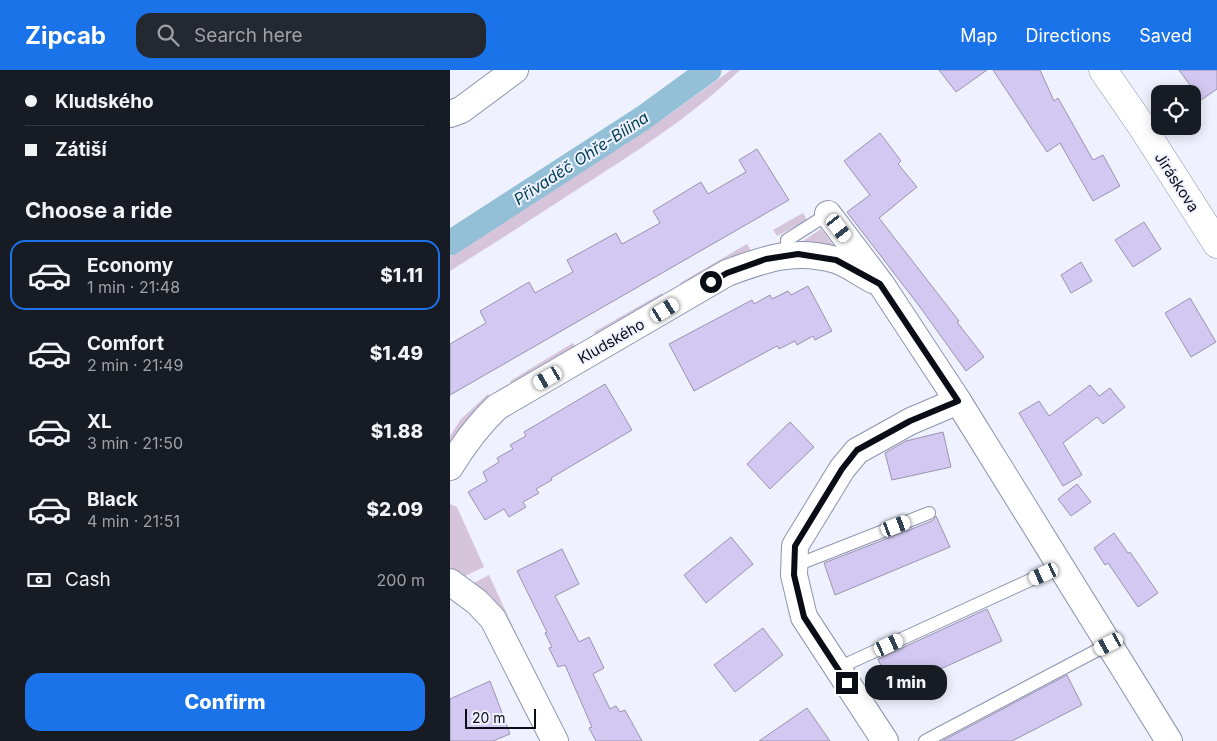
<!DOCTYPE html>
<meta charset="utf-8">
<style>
:root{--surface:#171b24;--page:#242831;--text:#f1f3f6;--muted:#9ea1a6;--line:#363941;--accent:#1a73e8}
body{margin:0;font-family:Inter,sans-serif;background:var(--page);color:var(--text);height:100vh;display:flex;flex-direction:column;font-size:19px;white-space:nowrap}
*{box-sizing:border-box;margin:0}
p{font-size:16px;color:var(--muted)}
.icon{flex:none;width:28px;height:28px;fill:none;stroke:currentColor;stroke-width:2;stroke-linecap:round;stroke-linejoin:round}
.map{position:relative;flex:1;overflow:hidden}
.drawer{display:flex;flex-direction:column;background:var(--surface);width:450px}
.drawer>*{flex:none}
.top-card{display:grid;align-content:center;height:110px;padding:0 25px;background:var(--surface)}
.tools{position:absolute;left:701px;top:15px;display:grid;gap:10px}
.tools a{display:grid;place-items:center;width:50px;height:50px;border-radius:10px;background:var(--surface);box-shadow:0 2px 12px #0003;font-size:25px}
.scale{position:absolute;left:15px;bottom:12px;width:71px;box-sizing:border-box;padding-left:5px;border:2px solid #0a0c16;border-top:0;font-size:14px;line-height:18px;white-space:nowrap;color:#0a0c16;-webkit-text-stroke:4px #eff2fe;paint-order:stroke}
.end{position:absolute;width:22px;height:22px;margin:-11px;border:6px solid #0a0c16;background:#fff;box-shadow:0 0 0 2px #fff}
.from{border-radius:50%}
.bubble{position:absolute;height:35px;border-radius:15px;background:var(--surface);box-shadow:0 2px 12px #0003;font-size:16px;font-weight:800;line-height:35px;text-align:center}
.car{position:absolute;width:15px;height:30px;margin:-15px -8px;border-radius:6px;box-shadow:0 0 4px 1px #0007;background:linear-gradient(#fff 24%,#345 0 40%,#fff 0 76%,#345 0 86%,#fff 0)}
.top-card b{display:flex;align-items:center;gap:18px;height:48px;font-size:19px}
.top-card b+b{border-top:1px solid var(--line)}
.top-card i{width:12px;height:12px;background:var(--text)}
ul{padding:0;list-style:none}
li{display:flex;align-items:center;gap:15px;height:70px;margin:0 10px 8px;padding:0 15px;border:2px solid transparent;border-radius:15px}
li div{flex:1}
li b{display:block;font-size:19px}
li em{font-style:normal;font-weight:800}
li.current{border-color:var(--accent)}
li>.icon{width:45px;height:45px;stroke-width:1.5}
h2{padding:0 25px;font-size:22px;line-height:60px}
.pay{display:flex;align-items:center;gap:12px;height:55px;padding:0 25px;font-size:19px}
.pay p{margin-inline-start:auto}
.action{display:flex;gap:10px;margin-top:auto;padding:10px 25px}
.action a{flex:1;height:58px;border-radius:15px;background:var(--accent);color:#fff;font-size:20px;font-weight:800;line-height:58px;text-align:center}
header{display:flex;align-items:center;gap:30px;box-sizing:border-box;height:70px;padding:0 25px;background:var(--accent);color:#fff}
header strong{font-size:24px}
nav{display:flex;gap:28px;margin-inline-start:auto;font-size:18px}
.search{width:350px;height:45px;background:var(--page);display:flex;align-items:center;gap:12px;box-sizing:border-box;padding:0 18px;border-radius:15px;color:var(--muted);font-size:19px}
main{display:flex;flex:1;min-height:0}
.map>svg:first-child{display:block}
.green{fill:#d5c4da}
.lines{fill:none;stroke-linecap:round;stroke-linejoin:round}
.canal{stroke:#94c0d7;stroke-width:25}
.building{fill:#d2c8f1;stroke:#9a93af}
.lane-casing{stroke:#8c93ae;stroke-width:14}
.street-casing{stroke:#8c93ae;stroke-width:28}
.secondary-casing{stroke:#8c93ae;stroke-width:29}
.lane{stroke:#fff;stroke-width:12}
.street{stroke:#fff;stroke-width:26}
.secondary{stroke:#fff;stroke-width:28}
.route{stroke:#0a0c16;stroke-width:6}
.labels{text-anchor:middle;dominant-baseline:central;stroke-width:4;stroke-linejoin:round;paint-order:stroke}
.street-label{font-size:15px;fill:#0a0c16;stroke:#eff2fe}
.water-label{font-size:16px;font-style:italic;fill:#003e56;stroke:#eff2fe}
</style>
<header>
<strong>Zipcab</strong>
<div class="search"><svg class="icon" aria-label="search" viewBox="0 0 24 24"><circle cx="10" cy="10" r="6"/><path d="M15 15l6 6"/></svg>Search here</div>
<nav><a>Map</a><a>Directions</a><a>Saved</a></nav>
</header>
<main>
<section class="drawer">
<div class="top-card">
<b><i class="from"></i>Kludského</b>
<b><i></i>Zátiší</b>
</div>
<h2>Choose a ride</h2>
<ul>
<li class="current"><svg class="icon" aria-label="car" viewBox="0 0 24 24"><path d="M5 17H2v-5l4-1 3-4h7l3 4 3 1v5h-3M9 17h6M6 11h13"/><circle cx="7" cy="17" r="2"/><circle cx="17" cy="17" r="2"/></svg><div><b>Economy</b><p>1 min · 21:48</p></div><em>$1.11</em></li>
<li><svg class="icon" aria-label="car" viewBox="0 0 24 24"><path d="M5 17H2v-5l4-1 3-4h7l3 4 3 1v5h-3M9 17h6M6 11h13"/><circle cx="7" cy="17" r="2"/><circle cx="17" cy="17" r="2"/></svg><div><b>Comfort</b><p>2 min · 21:49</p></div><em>$1.49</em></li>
<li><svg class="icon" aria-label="car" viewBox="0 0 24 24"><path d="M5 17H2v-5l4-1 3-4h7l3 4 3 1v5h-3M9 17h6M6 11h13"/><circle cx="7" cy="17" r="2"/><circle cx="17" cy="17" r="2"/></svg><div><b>XL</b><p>3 min · 21:50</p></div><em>$1.88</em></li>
<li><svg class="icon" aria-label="car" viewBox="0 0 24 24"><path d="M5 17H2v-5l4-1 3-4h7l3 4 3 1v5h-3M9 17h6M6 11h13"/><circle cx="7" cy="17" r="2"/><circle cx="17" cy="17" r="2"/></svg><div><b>Black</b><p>4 min · 21:51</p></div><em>$2.09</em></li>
</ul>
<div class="pay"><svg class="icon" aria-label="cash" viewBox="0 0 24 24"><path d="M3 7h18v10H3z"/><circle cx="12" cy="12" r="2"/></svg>Cash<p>200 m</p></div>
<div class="action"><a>Confirm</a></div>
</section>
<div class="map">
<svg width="767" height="671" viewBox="0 0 767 671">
<rect width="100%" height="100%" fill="#eff2fe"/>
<g class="green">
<path d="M281 0H290C242 46 184 83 128 119 85 147 43 174 0 201V187L220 44Z"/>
<path d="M353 143 357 150 327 166 323 160Z"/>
<path d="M371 159 384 176 347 175Z"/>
<path d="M297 174 301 181 233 219 230 213Z"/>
<path d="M212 223 215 229 148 268 144 262Z"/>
<path d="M123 273 127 280 65 318 60 311Z"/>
<path d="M38 324 44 331 0 379V366L11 349Z"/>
<path d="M0 434 7 437 34 497 13 507 0 497Z"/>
<path d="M39 505 63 557 38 526 22 514Z"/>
</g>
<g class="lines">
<path class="canal" d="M0 173 193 48 259 0"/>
</g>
<g class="building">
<path d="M489 0H537L506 22Z"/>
<path d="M543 0H590L604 31 608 28 643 90 653 85 670 116 643 131 610 73 597 82Z"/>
<path d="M729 0H767V19L751 30Z"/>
<path d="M430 63 451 91 448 94 467 117 429 148 509 251 507 252 534 287 516 301 470 237 397 142 420 125 394 91Z"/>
<path d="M307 79 339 130 0 325V274L36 253 30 241 79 212 85 223 123 202 117 190 166 163 172 174 210 153 203 141 251 112 258 124 296 102 289 90Z"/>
<path d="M694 152 711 179 683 197 665 170Z"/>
<path d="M631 192 642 211 621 223 611 205Z"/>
<path d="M358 216 382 261 365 270 363 266 347 275 345 271 329 279 327 276 244 321 219 274 302 230 304 234 320 225 322 229 338 221 341 225Z"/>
<path d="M740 228 766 272 741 287 715 243Z"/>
<path d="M155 314 182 360 101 408 102 410 86 419 89 423 73 432 76 437 59 447 54 439 35 450 18 422 37 411 33 402 49 392 47 388 63 379 60 375 76 366 74 362Z"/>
<path d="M640 315 649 326 660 318 675 337 653 354 647 347 613 373 632 405 613 416 569 343 589 331 599 346Z"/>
<path d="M340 352 364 377 320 419 297 394Z"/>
<path d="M493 362 501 397 442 410 435 383 456 371Z"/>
<path d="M627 414 641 432 621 446 608 429Z"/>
<path d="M486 446 500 477 385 525 374 493 482 451Z"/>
<path d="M664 463 678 483 680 482 708 523 688 537 658 493 655 495 644 478Z"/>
<path d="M281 467 303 494 256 533 234 505Z"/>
<path d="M112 479 129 514 105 526 129 572 139 567 154 598 143 604 160 639 166 636 170 642 175 640 192 671H146L139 658 142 657 115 595 108 597 99 578 102 577 95 563 97 562 67 501Z"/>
<path d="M537 539 552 571 442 621 428 589Z"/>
<path d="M313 558 333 585 285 622 264 595Z"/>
<path d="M617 605 632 635 562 671H492Z"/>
<path d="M40 611 60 664 43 671H0V629Z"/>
<path d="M357 638 380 671H309Z"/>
</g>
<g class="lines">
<g class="lane-casing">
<g id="lane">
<path d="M338 186 337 170 378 144"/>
<path d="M344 496 479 443"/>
<path d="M388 598 611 496"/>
<path d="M475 671 659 574"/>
</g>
</g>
<g class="street-casing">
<g id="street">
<path d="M0 44 11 40 65 0"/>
<path d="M378 144 431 214 508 331 719 671"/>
<path d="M0 397C14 374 28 355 47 337L277 203C315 189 344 178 386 190 398 194 411 204 423 210"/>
<path d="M0 512 27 532 43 549 105 671"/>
<path d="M435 671 354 547 344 505 345 476 392 399 407 381 461 351 508 331"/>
</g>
</g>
<g class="secondary-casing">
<path id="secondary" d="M653 0 691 55 767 174"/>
</g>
<use href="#lane" class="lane"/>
<use href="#street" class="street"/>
<use href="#secondary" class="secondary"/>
</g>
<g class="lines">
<path class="route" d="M261 212 277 203 316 189 348 184 386 190 430 214 508 331 460 351 407 380 392 399 345 476 344 505 354 547 397 613"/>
</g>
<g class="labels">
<g class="street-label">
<text transform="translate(727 112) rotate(57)">Jiráskova</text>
<text transform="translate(161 271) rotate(-30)">Kludského</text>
</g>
<g class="water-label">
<text transform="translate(131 88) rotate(-33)">Přivaděč Ohře-Bílina</text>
</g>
</g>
</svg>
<div class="tools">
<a><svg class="icon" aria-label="locate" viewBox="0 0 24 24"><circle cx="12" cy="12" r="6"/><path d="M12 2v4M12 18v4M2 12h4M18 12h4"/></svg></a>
</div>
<div class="scale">20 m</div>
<i class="end from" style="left:261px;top:212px"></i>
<i class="end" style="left:397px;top:613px"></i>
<div class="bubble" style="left:415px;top:595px;width:82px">1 min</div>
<i class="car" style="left:389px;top:158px;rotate:143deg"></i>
<i class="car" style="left:215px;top:240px;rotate:59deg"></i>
<i class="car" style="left:98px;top:308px;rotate:240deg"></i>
<i class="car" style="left:446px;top:456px;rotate:69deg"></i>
<i class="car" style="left:594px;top:504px;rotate:245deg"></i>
<i class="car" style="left:659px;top:574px;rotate:242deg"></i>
<i class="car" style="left:439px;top:575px;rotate:65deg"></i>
</div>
</main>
